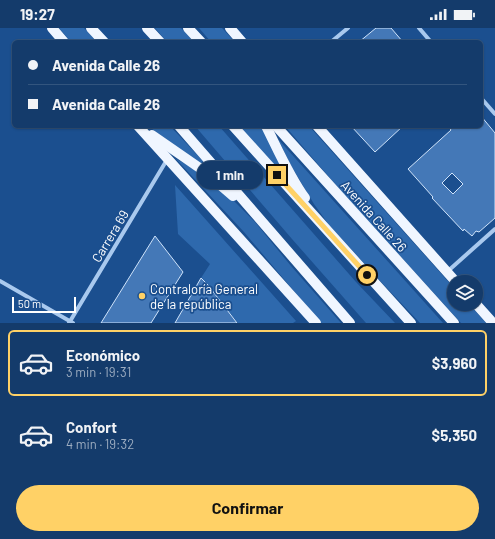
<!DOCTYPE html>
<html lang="es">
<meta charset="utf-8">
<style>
:root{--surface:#143b6b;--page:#1d4271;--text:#f1f3f6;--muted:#9dadc1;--line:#33557e;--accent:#ffd166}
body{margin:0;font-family:Barlow,sans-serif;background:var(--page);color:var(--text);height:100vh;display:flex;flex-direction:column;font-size:15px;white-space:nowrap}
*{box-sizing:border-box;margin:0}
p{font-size:13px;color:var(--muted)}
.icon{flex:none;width:22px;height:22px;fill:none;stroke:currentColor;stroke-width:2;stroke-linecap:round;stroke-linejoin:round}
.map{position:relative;height:295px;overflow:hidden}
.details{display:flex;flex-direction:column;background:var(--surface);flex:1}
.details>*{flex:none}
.guide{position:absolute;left:12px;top:12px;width:471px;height:88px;border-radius:6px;box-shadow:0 1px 3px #0004,0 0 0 1px var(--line);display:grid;align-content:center;height:88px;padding:0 16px;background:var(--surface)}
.tools{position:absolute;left:447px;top:247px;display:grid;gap:8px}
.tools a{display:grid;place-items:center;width:36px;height:36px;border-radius:50%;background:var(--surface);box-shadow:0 1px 3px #0004,0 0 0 1px var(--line);font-size:20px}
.scale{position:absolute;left:12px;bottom:10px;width:64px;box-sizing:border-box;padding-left:4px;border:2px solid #fff;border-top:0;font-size:11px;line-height:14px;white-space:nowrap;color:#fff;-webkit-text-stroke:3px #1b4f8f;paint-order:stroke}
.end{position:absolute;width:18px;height:18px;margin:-9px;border:5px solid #ffd166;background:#111;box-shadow:0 0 0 2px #111}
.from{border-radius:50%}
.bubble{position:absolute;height:28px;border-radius:14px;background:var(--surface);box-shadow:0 1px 3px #0004,0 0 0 1px var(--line);font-size:13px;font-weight:700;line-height:28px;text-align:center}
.guide b{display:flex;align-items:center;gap:14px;height:38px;font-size:15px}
.guide b+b{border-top:1px solid var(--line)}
.guide i{width:10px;height:10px;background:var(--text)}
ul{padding:7px 0 0;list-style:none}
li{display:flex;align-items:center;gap:12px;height:66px;margin:0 8px 6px;padding:0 8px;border:2px solid transparent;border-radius:6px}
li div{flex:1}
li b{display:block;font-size:15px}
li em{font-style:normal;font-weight:700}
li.selected{border-color:var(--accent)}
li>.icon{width:36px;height:36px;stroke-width:1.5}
.cta{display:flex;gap:8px;margin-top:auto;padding:8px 16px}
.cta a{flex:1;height:46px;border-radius:24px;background:var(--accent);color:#111;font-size:16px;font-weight:700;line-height:46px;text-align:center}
.status{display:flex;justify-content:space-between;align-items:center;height:28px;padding:0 20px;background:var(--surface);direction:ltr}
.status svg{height:11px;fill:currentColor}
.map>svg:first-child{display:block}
.green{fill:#2e69ad}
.building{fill:#4478b7;stroke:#cfe3fa;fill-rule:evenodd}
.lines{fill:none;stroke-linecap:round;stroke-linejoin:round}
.street{stroke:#a9c9ee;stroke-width:4}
.primary{stroke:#f0f6ff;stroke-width:10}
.route{stroke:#ffd166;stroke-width:5}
.poi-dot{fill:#ffd166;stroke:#1b4f8f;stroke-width:1.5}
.labels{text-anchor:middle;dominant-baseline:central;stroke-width:3.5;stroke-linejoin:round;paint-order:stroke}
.street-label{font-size:13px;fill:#fff;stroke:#1b4f8f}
.poi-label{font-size:13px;fill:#fff;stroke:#1b4f8f;text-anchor:start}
</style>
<div class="status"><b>19:27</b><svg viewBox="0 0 49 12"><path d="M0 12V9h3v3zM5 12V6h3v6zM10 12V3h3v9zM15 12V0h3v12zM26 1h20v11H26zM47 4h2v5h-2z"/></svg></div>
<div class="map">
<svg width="495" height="295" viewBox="0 0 495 295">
<rect width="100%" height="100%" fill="#1b4f8f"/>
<g class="green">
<path d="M59 0H84L97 14H71Z"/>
<path d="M155 0H181L194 14H167Z"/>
<path d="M199 0H222L235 14H211Z"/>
<path d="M148 98H170L203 133 201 136Z"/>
<path d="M195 98H219L356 254 395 295H366L292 211Z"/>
<path d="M239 98H262L289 152 287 154Z"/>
<path d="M285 98H309L454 260V276H469L486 295H461L342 164Z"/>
<path d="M278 111 443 295H420L384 257 329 197 314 176 290 136Z"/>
<path d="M176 131 194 140 224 163 255 194 291 238 341 295H321L244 204Z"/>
<path d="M175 157 296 293 293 295H238L201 250 210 236 178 206Z"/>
</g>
<g class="building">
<path d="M376 0H391L403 14H359Z"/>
<path d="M481 88 495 105V190L479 204 476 203 472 208 464 201 463 203 432 170 433 169 408 141 451 102 448 98H481ZM452 145 463 156 453 166 442 155Z"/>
<path d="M351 98H403L375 124Z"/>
<path d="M155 208 183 244 151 295H101Z"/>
<path d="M201 250 208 257 237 295H175Z"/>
</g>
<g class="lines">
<g class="street">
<path d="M419 0 431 14"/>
<path d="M331 14 348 0"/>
<path d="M481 70 495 86"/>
<path d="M448 243 495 201"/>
<path d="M0 253 73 295"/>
<path d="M69 295 168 130"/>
</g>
<g class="primary">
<path d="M52 0 64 14"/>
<path d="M91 0 104 14"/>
<path d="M147 0 160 14"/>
<path d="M188 0 201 14"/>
<path d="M230 0 242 14"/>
<path d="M138 98 316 295"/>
<path d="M179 98 350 295"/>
<path d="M233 98 411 295"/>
<path d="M266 98C278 122 289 148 305 170"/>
<path d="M276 98 454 295"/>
<path d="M317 98 456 254"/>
<path d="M152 107 204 143 233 168"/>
<path d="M476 276 493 295"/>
</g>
</g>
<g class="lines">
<path class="route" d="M277 147 367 247"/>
</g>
<circle class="poi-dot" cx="142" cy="268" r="4"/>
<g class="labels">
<g class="street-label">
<text transform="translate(374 188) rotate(48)">Avenida Calle 26</text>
<text transform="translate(110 208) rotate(-59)">Carrera 69</text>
</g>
<g class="poi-label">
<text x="150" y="261">Contraloría General<tspan x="150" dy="15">de la república</tspan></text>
</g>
</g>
</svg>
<div class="tools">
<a><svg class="icon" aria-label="layers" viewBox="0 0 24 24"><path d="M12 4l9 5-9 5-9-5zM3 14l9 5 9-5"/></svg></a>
</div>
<div class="scale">50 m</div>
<i class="end from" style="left:367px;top:247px"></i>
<i class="end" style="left:277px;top:147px"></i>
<div class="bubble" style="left:197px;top:133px;width:66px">1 min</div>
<div class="guide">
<b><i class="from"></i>Avenida Calle 26</b>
<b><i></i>Avenida Calle 26</b>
</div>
</div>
<section class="details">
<ul>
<li class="selected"><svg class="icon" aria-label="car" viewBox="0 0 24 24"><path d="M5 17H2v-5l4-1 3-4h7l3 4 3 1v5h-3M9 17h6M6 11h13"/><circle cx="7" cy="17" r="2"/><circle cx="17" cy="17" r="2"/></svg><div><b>Económico</b><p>3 min · 19:31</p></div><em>$3,960</em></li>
<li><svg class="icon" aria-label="car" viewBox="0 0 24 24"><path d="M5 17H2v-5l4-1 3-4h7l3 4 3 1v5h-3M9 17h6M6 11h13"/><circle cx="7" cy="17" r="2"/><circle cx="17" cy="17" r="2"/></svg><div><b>Confort</b><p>4 min · 19:32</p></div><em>$5,350</em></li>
</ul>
<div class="cta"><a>Confirmar</a></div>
</section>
